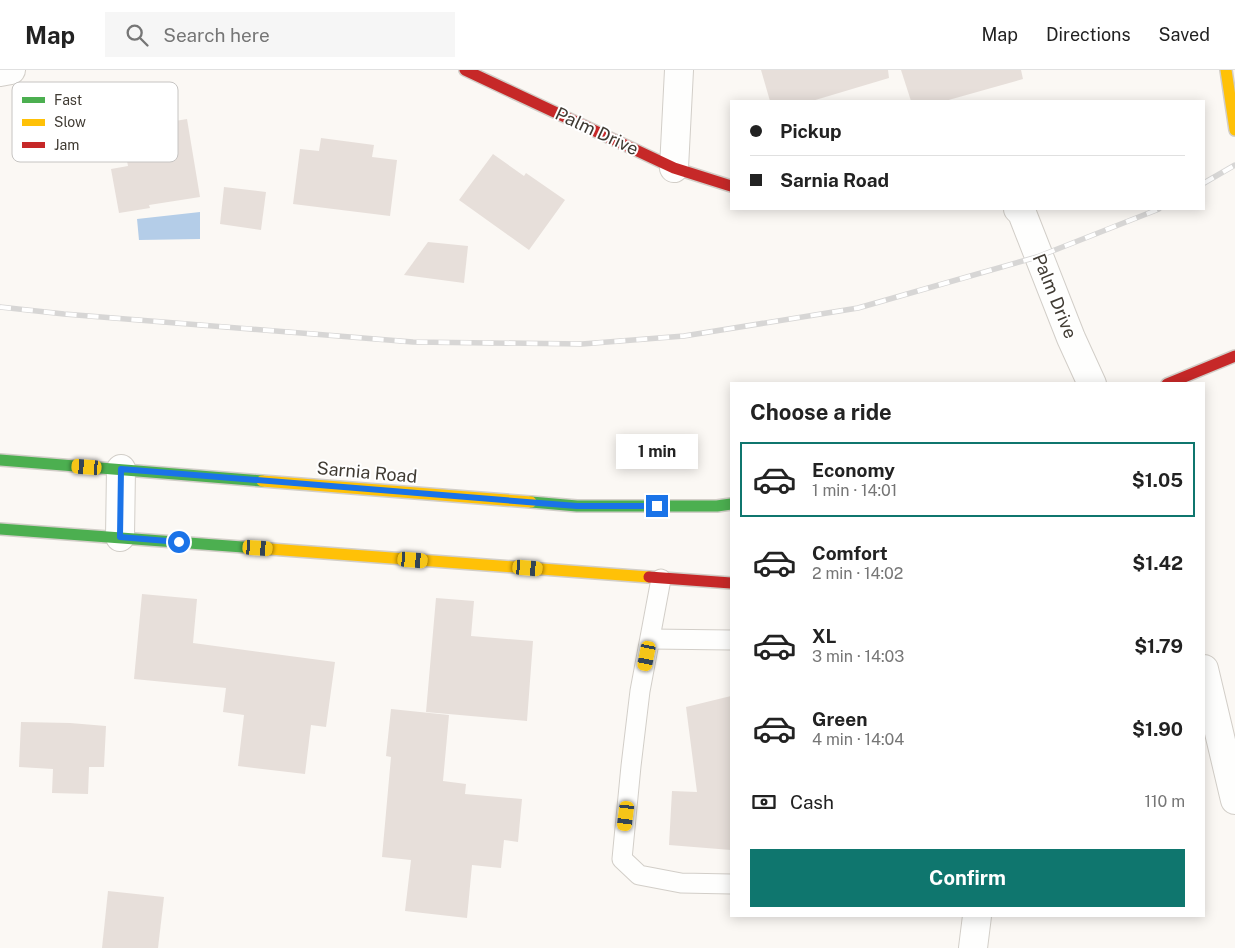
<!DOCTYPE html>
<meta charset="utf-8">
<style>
:root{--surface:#fff;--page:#f6f6f6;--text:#222;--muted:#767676;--line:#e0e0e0;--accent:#0f766e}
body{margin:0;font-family:"Public Sans",sans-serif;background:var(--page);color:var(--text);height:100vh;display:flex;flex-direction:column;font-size:19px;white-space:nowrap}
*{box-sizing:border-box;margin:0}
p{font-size:16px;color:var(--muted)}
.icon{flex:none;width:28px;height:28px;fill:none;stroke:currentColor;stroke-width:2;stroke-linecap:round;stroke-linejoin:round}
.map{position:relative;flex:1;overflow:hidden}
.panel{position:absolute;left:730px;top:312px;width:475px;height:535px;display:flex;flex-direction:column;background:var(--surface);border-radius:0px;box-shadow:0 2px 12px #0003}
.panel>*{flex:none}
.banner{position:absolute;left:730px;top:30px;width:475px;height:110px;border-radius:0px;box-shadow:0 2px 12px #0003;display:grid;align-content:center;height:110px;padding:0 20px;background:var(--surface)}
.end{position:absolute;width:22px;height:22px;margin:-11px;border:6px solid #1a73e8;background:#fff;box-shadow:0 0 0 2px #fff}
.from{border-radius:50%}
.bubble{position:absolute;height:35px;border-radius:0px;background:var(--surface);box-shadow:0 2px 12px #0003;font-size:16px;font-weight:700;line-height:35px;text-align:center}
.car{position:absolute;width:15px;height:30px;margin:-15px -8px;border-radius:6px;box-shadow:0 0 4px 1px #0007;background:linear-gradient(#f5c518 24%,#345 0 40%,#f5c518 0 76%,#345 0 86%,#f5c518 0)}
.banner b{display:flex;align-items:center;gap:18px;height:48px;font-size:19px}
.banner b+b{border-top:1px solid var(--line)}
.banner i{width:12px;height:12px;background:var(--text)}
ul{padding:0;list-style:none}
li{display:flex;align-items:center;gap:15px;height:75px;margin:0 10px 8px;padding:0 10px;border:2px solid transparent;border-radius:0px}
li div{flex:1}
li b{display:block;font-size:19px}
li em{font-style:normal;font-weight:700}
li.selected{border-color:var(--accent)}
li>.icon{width:45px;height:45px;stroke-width:1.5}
h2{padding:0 20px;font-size:22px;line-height:60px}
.pay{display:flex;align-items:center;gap:12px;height:55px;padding:0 20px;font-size:19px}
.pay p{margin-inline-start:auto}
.cta{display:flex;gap:10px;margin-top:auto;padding:10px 20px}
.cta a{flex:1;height:58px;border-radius:0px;background:var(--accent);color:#fff;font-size:20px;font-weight:700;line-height:58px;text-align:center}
header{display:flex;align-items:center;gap:30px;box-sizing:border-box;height:70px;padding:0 25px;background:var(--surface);border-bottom:1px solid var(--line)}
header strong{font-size:24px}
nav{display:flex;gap:28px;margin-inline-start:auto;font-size:18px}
.search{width:350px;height:45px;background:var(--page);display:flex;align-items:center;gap:12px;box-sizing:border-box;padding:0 18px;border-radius:0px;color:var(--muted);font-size:19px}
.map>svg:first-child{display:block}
.water{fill:#b4cde8}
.building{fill:#e7dfda}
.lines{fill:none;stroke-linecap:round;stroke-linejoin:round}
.lane-casing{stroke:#d2cec8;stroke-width:21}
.street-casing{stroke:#d2cec8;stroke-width:30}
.fast-casing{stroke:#d2cec8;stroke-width:14}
.slow-casing{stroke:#d2cec8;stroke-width:14}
.jam-casing{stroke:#d2cec8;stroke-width:14}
.lane{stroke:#fefefd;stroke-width:19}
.street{stroke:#fefefd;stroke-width:28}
.fast{stroke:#4caf50;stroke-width:11}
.slow{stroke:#ffc107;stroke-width:11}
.jam{stroke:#c62828;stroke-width:11}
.rail-casing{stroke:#d7d6d5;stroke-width:5.5}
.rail{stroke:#fff;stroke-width:4;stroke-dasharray:11;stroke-linecap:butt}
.route{stroke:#1a73e8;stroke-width:6}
.labels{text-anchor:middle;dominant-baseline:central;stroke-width:4;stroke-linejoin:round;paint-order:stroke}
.street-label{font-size:18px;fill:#403b33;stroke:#fff}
.key{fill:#fff;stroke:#c6c4c2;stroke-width:1}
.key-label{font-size:14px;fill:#403b33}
</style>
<header>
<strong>Map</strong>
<div class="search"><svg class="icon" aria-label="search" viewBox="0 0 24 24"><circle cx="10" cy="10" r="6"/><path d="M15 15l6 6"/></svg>Search here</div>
<nav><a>Map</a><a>Directions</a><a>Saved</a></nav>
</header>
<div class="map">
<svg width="1235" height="878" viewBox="0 0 1235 878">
<rect width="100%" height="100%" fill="#fbf8f4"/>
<path class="water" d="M200 142V169L139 170 137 149Z"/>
<g class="building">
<path d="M761 0H888L889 8 812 31H770Z"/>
<path d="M901 0H1021L1023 9 945 31H911Z"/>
<path d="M187 49 200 127 149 135 150 138 119 143 111 99 128 96 121 60Z"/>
<path d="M321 68 374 75 372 87 397 90 390 146 293 134 300 79 319 81Z"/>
<path d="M493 84 524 106 526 103 565 130 529 180 459 130Z"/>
<path d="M224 117 266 122 261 160 220 154Z"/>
<path d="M428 172 468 176 464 213 404 205Z"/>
<path d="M142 524 197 529 193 573 335 592 326 657 311 655 305 704 238 696 244 645 223 642 226 618 134 609Z"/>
<path d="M436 528 474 531 471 566 533 571 527 651 426 642Z"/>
<path d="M731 626V780L669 775 672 721 697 722 686 637Z"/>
<path d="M391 639 449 645 443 711 466 714 465 724 522 729 518 772 504 770 501 798 472 795 467 848 405 841 411 790 382 787 391 687 386 686Z"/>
<path d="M21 652 70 653 106 656 104 697H89L88 724 52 723 53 699 19 697Z"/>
<path d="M108 821 164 827 158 878H102Z"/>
</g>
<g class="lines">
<g class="lane-casing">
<g id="lane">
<path d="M661 509 640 621 631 696 622 789 639 805 681 813 731 814"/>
<path d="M651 569 731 570"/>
</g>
</g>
<g class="street-casing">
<g id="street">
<path d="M0 2 11 0"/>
<path d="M674 98 679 0"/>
<path d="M1018 139 1022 143 1071 268 1092 314"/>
<path d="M120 467 121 399"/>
<path d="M1204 599 1235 730"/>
<path d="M973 878 977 846"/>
</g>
</g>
<g class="fast-casing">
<g id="fast">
<path d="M0 390 262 411"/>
<path d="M531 432 577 436H717L731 434"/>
<path d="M0 459 270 479"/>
</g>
</g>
<g class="slow-casing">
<g id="slow">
<path d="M1226 0 1235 60"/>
<path d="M262 411 531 432"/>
<path d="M270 479 649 507"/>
</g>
</g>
<g class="jam-casing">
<g id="jam">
<path d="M465 0 674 98 731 116"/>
<path d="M1167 314 1235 286"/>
<path d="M649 507 731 513"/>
</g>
</g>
<use href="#lane" class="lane"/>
<use href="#street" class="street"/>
<use href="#fast" class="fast"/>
<use href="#slow" class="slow"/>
<use href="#jam" class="jam"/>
<g class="rail-casing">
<g id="rail">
<path d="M1204 113 1235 95"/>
<path d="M0 237 64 244 413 272 582 274 684 266 858 238 1037 187 1159 139"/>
</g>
</g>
<use href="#rail" class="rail"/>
</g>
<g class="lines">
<path class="route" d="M179 472 120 467 121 399 577 436H657"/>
</g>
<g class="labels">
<g class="street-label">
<text transform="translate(597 61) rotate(25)">Palm Drive</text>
<text transform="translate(1055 226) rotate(68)">Palm Drive</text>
<text transform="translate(367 402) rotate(5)">Sarnia Road</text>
</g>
</g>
<rect x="12" y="12" width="166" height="80" rx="8" class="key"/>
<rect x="22" y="27" width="23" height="6" fill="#4caf50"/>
<rect x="22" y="49" width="23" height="7" fill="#ffc107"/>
<rect x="22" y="72" width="23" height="6" fill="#c62828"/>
<g class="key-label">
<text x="54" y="35">Fast</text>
<text x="54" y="57">Slow</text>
<text x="54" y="80">Jam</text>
</g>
</svg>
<i class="end from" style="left:179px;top:472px"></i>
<i class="end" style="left:657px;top:436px"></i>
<div class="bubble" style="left:616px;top:364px;width:82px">1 min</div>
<i class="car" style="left:87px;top:397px;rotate:274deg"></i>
<i class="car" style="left:258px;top:478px;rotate:94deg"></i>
<i class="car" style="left:413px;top:490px;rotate:95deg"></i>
<i class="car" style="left:528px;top:498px;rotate:95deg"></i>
<i class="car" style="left:647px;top:586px;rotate:191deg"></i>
<i class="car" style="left:626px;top:746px;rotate:187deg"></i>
<div class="banner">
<b><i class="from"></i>Pickup</b>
<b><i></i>Sarnia Road</b>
</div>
<section class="panel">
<h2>Choose a ride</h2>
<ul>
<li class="selected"><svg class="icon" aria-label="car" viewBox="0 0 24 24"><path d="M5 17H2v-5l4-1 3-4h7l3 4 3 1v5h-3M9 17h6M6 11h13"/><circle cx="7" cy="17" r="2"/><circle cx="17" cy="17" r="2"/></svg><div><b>Economy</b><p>1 min · 14:01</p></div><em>$1.05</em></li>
<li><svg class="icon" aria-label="car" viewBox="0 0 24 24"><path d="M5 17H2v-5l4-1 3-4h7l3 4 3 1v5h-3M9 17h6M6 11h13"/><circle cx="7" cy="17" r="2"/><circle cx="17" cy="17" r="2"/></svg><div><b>Comfort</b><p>2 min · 14:02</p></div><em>$1.42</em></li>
<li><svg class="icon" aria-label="car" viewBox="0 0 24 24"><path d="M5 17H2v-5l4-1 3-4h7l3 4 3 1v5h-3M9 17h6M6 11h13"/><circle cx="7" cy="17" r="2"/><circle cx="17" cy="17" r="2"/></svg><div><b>XL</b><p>3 min · 14:03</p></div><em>$1.79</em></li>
<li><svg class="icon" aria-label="car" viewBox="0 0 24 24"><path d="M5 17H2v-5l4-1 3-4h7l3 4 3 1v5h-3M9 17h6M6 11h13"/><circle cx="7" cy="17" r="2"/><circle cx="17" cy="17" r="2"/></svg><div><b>Green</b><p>4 min · 14:04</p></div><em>$1.90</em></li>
</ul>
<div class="pay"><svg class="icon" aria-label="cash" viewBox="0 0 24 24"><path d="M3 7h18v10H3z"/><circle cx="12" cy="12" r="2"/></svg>Cash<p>110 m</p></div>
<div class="cta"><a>Confirm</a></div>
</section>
</div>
